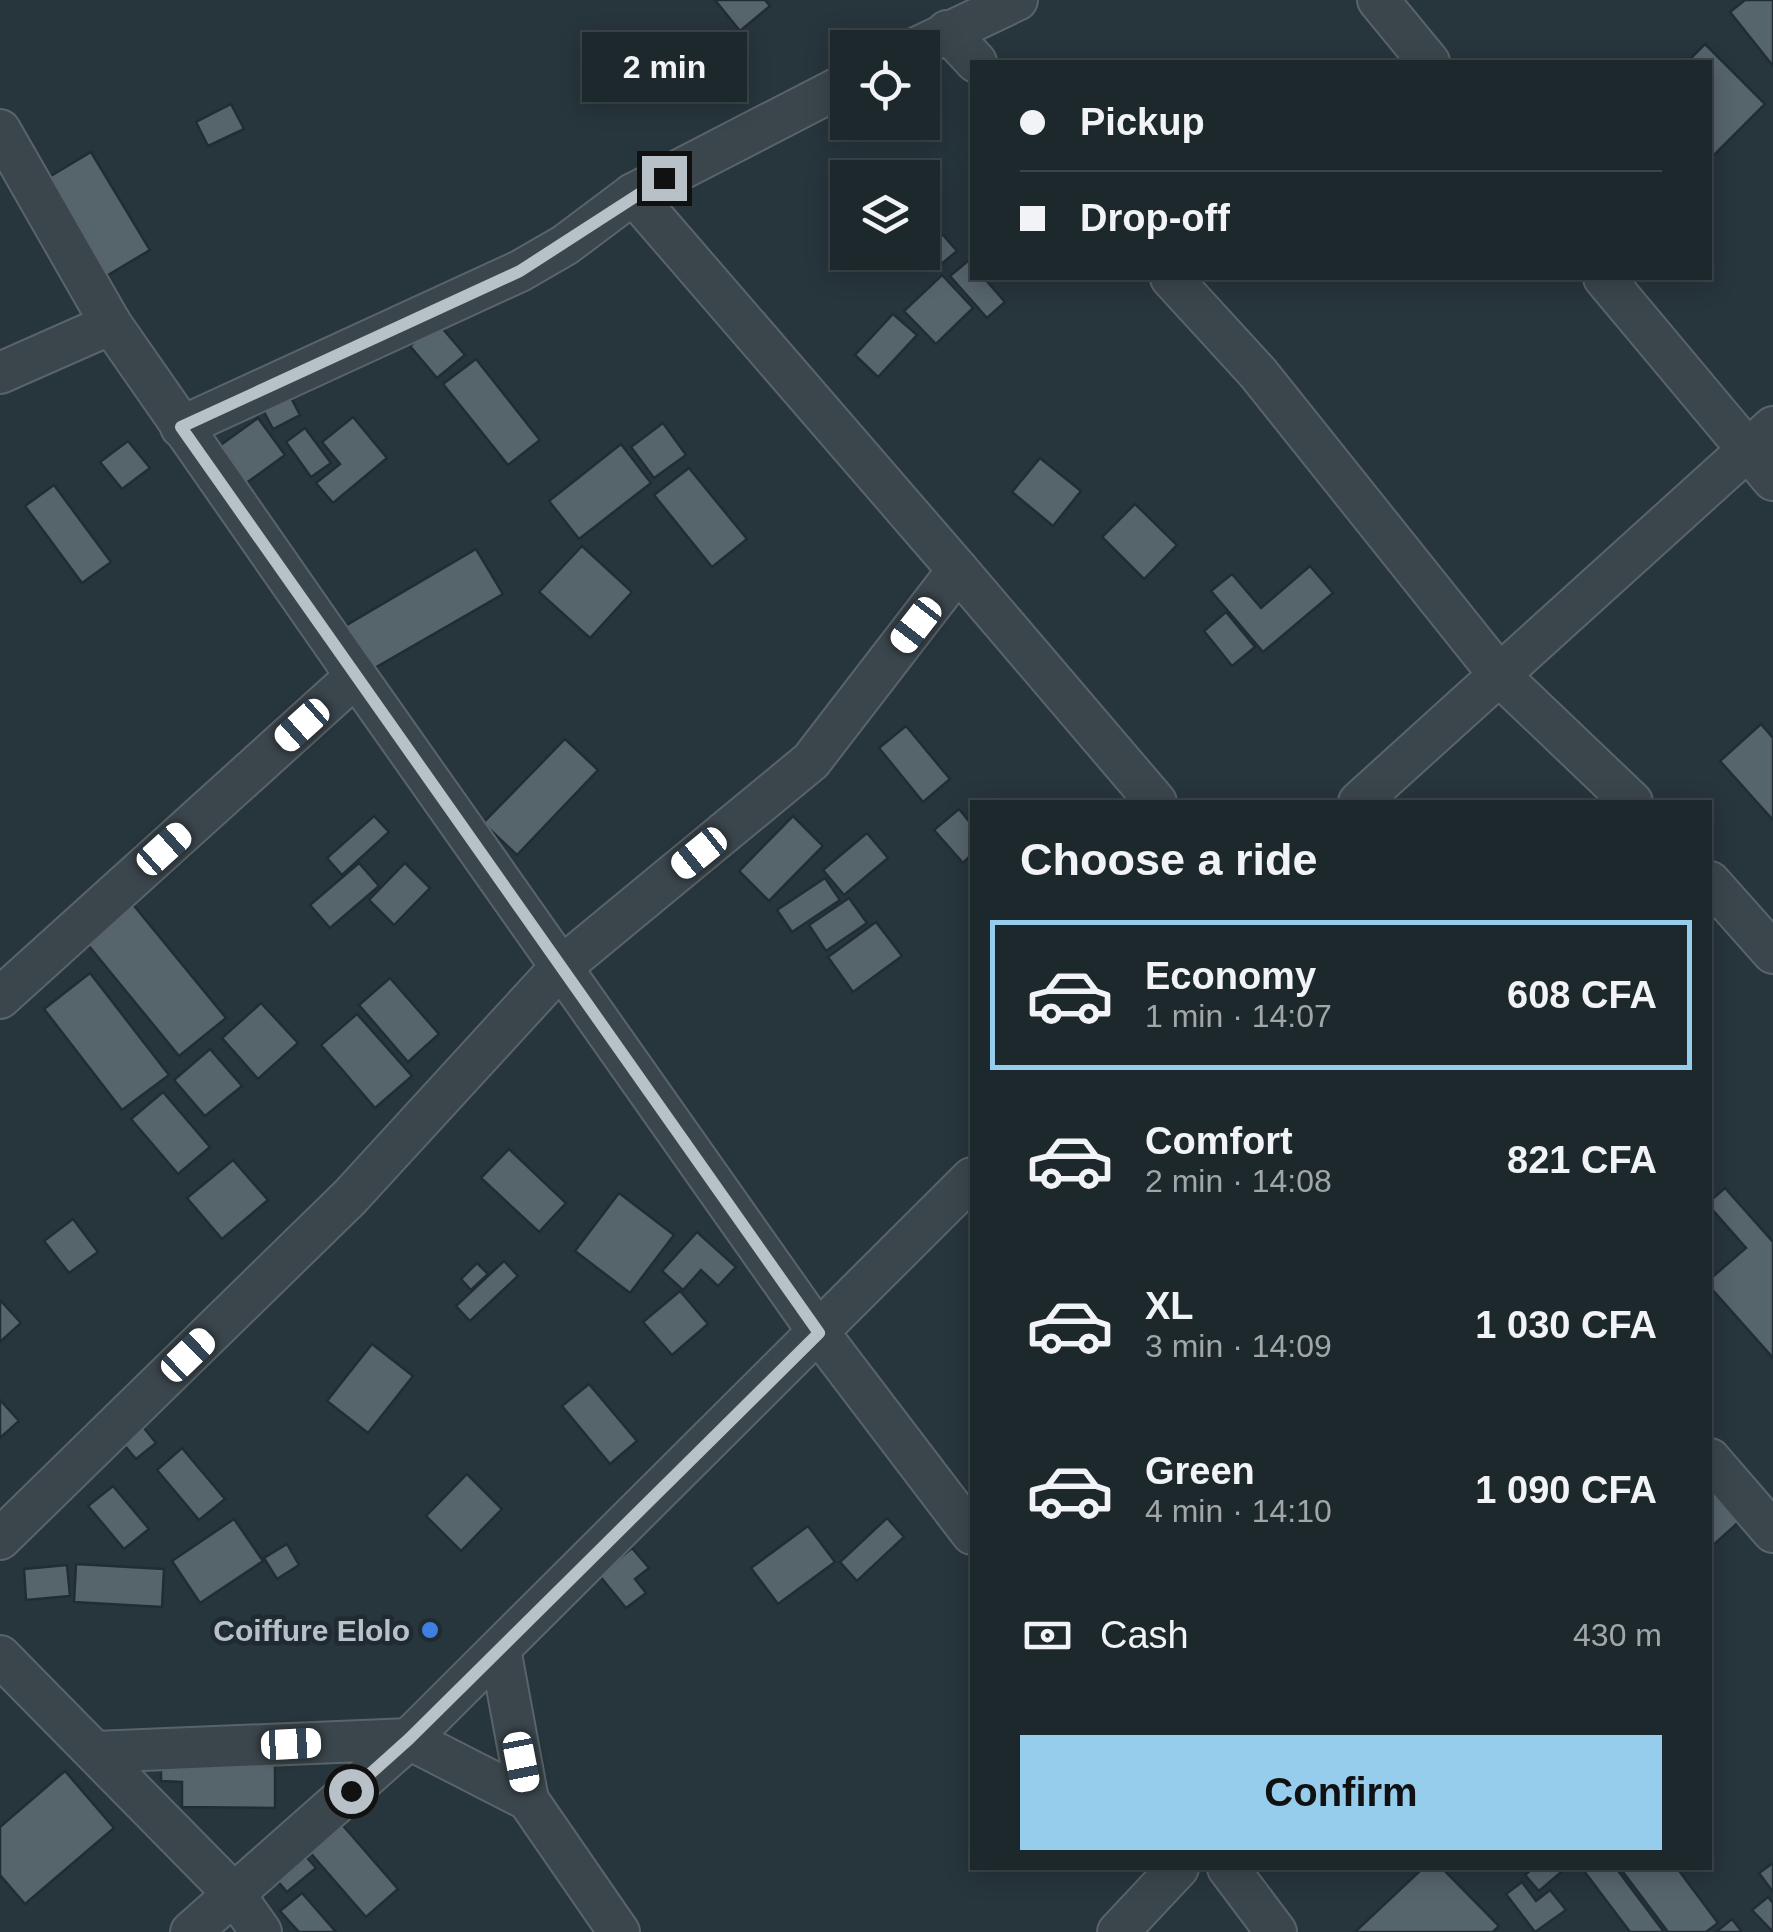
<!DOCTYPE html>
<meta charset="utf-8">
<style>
:root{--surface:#1d282d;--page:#253035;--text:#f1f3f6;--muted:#a0a6aa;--line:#3b4449;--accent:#97cdec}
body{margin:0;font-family:Arial,sans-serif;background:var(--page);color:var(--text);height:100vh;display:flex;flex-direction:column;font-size:38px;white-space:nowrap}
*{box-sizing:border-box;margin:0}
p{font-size:32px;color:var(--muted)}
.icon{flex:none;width:55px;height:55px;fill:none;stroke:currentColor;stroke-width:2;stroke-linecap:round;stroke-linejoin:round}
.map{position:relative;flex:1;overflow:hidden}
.sheet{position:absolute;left:970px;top:800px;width:742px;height:1070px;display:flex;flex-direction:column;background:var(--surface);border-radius:0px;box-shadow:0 5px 25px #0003,0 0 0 2px var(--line)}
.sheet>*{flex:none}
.hud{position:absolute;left:970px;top:60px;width:742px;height:220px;border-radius:0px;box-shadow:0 5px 25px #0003,0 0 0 2px var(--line);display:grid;align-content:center;height:220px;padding:0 50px;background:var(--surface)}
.fabs{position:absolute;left:830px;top:30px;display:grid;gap:20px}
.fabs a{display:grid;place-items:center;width:110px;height:110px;border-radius:0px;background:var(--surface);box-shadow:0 5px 25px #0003,0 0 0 2px var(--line);font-size:50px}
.end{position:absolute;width:45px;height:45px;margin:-22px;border:12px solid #b7c1c7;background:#111;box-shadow:0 0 0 5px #111}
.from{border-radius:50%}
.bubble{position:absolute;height:70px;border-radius:0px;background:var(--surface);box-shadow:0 5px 25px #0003,0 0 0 2px var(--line);font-size:32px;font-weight:800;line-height:70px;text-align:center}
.car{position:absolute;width:30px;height:60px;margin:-30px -15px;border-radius:12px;box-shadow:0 0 8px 2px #0007;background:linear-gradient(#fff 24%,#345 0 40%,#fff 0 76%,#345 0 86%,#fff 0)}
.hud b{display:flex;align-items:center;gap:35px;height:95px;font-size:38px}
.hud b+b{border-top:2px solid var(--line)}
.hud i{width:25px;height:25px;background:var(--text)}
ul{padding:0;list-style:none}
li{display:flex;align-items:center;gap:30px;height:150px;margin:0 20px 15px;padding:0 30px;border:5px solid transparent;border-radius:0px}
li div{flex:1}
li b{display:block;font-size:38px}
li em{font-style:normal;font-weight:800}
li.current{border-color:var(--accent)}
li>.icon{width:90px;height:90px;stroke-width:1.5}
h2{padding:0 50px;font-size:45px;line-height:120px}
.pay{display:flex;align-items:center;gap:25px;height:110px;padding:0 50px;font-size:38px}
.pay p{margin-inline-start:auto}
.primary-button{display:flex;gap:20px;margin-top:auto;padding:20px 50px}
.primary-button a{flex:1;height:115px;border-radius:0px;background:var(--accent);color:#111;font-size:40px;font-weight:800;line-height:115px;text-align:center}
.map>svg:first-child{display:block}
.building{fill:#56646c;stroke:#222d33;stroke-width:2.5}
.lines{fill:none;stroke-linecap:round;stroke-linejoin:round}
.minor-casing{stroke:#59646a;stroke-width:44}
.minor{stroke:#3b464c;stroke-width:40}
.route{stroke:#b7c1c7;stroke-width:12}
.shop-dot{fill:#3f7fe0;stroke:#202b31;stroke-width:4}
.labels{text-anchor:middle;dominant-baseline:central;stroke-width:9;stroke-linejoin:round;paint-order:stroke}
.poi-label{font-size:30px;font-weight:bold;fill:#b7c1c7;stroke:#202b31;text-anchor:end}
</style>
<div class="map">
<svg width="1773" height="1932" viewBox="0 0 1773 1932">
<rect width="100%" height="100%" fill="#27353c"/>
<g class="building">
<path d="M715 0H765L770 6 740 31Z"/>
<path d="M1745 0H1773V66L1730 12Z"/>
<path d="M1705 44 1765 104 1710 159V62H1687Z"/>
<path d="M231 104 244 129 208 146 196 122Z"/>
<path d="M91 152 150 250 103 278 44 180Z"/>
<path d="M922 211 957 251 939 266 922 246Z"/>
<path d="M969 260 972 278H984L1005 302 987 318 950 276Z"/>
<path d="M942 275 973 308 936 344 904 311Z"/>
<path d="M893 314 917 335 878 377 855 355Z"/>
<path d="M437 322 465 355 437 378 410 346Z"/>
<path d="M476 359 540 440 508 465 443 384Z"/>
<path d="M288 392 300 415 273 429 261 406Z"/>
<path d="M353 417 387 458 333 503 316 483 340 464 322 442Z"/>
<path d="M258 418 285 455 238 489 211 452Z"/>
<path d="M663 423 686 455 654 478 631 447Z"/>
<path d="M305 428 331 463 311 477 286 442Z"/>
<path d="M128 441 150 468 122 489 100 462Z"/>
<path d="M621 444 651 483 579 539 549 501Z"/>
<path d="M1040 458 1081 491 1053 526 1012 492Z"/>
<path d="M689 468 747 539 712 567 654 495Z"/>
<path d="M54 485 111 562 82 583 25 506Z"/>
<path d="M1135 504 1177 545 1144 579 1102 537Z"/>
<path d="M582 546 632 592 590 638 539 592Z"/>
<path d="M476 549 503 594 366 673 340 629Z"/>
<path d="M1310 566 1333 593 1263 652 1211 591 1232 574 1261 608Z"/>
<path d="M1226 612 1255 647 1232 666 1204 631Z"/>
<path d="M1761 724 1773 738V820L1720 761Z"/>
<path d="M906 726 950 779 923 802 879 748Z"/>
<path d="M565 739 598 770 517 855 483 823Z"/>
<path d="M959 809 972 825V854L963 863 934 830Z"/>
<path d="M374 816 389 832 342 875 327 858Z"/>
<path d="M793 816 823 846 769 901 739 871Z"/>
<path d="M867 833 888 858 844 895 823 870Z"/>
<path d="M359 863 379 886 330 928 310 905Z"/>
<path d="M405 863 430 888 394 925 369 900Z"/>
<path d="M825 878 840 900 792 932 777 910Z"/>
<path d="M849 898 867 923 826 951 809 925Z"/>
<path d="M131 902 226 1018 179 1056 84 940Z"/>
<path d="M876 922 902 956 853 992 828 957Z"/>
<path d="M90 973 169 1075 122 1110 44 1009Z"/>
<path d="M390 978 439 1034 408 1062 359 1005Z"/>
<path d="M261 1003 298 1043 258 1079 222 1038Z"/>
<path d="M357 1014 412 1076 375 1108 321 1045Z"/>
<path d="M210 1049 242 1086 205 1116 174 1080Z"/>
<path d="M163 1092 210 1147 178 1174 131 1119Z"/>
<path d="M509 1149 566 1203 539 1232 481 1178Z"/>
<path d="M233 1160 268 1200 222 1239 187 1198Z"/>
<path d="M1725 1188 1773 1242V1358L1710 1287V1279L1746 1248 1710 1207V1201Z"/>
<path d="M619 1193 674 1235 630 1293 575 1251Z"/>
<path d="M73 1219 98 1252 69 1273 44 1241Z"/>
<path d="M697 1232 736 1267 718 1286 701 1270 683 1290 662 1271Z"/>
<path d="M504 1261 518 1276 470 1321 456 1306Z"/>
<path d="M477 1263 488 1274 471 1290 461 1279Z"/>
<path d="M680 1291 708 1324 672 1355 643 1322Z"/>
<path d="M0 1300 21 1323 0 1342Z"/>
<path d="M372 1344 413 1376 368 1433 327 1401Z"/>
<path d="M589 1384 637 1441 610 1464 562 1406Z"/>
<path d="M0 1400 19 1421 0 1438Z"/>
<path d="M140 1423 156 1443 136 1459 119 1439Z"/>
<path d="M182 1448 225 1499 199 1520 157 1470Z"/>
<path d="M467 1474 502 1509 461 1551 426 1516Z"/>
<path d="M1710 1484 1742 1519 1710 1548Z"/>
<path d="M113 1486 149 1529 124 1549 88 1506Z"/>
<path d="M887 1518 904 1537 857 1581 840 1562Z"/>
<path d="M234 1519 263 1561 200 1603 172 1561Z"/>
<path d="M808 1526 835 1562 778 1604 751 1568Z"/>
<path d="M287 1544 299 1565 277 1579 264 1558Z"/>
<path d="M632 1548 649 1568 635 1579 646 1593 626 1608 599 1575Z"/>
<path d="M76 1564 164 1569 162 1607 74 1602Z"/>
<path d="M67 1565 70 1596 26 1600 24 1569Z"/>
<path d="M161 1760 275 1763V1808L182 1807V1782L161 1781Z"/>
<path d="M65 1771 114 1828 25 1904 0 1875V1827Z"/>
<path d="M339 1821 398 1889 366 1917 307 1849Z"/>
<path d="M302 1852 316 1868 287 1892 274 1877Z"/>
<path d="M1773 1863V1892L1759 1873Z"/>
<path d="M1423 1868H1442L1499 1926 1493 1932H1355Z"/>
<path d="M1533 1868H1566L1539 1891 1525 1875Z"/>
<path d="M1588 1868H1616L1664 1932H1630L1584 1871Z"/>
<path d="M1620 1868H1677L1718 1923 1706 1932H1668Z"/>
<path d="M1522 1882 1536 1901 1550 1890 1566 1910 1535 1932 1506 1894Z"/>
<path d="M302 1893 336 1932H299L280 1911Z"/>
<path d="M1768 1897 1773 1903V1932L1752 1910Z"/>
<path d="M1732 1919 1742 1932H1716Z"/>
</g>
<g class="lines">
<g class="minor-casing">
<g id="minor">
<path d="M1378 0 1429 62"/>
<path d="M947 31 976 62"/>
<path d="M916 48 1017 0"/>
<path d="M0 130 111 324 356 676 0 998"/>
<path d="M633 194 958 570"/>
<path d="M1171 278 1258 373 1501 677 1632 802"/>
<path d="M1604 278 1773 480"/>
<path d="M0 373 111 324"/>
<path d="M181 427 520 271 565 245 633 194 848 83"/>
<path d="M356 676 819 1333 972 1534"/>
<path d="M1359 802 1773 427"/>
<path d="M1710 882 1773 953"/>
<path d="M1710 1459 1773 1532"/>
<path d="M0 1539 350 1197 559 969 811 761 958 570 1156 802"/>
<path d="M500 1649 528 1800"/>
<path d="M0 1656 235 1895 261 1932"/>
<path d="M95 1752 409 1739 528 1800 619 1932"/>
<path d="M1228 1868 1276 1932"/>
<path d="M191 1932 409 1739 972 1178"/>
<path d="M1118 1932 1178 1868"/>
</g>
</g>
<use href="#minor" class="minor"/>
</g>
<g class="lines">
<path class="route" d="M351 1791 409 1739 819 1333 181 427 520 271 664 178"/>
</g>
<circle class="shop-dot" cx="430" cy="1630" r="10"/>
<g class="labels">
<g class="poi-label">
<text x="410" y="1630">Coiffure Elolo</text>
</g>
</g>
</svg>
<div class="fabs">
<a><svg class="icon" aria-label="locate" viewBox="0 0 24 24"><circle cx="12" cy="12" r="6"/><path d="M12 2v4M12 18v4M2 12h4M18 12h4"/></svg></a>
<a><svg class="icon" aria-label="layers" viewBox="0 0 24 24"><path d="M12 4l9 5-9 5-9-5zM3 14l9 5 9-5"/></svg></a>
</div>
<i class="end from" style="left:351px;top:1791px"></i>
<i class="end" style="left:664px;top:178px"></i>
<div class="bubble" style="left:582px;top:32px;width:165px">2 min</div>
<i class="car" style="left:916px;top:625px;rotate:218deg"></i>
<i class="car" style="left:302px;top:725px;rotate:228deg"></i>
<i class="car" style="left:164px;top:849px;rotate:48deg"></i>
<i class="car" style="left:699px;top:853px;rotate:231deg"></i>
<i class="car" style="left:188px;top:1355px;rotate:46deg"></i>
<i class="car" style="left:291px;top:1744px;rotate:87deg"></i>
<i class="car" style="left:521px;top:1762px;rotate:169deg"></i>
<div class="hud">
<b><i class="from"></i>Pickup</b>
<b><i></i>Drop-off</b>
</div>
<section class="sheet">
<h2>Choose a ride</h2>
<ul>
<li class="current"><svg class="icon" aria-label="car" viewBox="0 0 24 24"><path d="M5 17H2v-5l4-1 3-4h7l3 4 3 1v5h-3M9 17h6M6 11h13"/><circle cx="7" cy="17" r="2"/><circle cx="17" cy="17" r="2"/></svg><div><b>Economy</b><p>1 min · 14:07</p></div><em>608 CFA</em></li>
<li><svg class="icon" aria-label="car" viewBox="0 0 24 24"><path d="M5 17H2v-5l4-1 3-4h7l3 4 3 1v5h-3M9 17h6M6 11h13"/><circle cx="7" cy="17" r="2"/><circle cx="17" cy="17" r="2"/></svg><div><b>Comfort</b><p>2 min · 14:08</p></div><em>821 CFA</em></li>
<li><svg class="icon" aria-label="car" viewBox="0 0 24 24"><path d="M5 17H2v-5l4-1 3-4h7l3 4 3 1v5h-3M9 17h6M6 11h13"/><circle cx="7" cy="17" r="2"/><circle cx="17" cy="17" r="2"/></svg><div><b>XL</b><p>3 min · 14:09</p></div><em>1 030 CFA</em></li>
<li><svg class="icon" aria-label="car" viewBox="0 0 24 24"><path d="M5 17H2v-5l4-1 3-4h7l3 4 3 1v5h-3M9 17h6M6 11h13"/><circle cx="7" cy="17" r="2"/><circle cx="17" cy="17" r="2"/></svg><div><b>Green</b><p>4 min · 14:10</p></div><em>1 090 CFA</em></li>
</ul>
<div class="pay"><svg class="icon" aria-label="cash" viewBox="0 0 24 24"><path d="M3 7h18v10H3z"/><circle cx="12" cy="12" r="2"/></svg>Cash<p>430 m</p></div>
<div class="primary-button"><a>Confirm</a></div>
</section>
</div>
